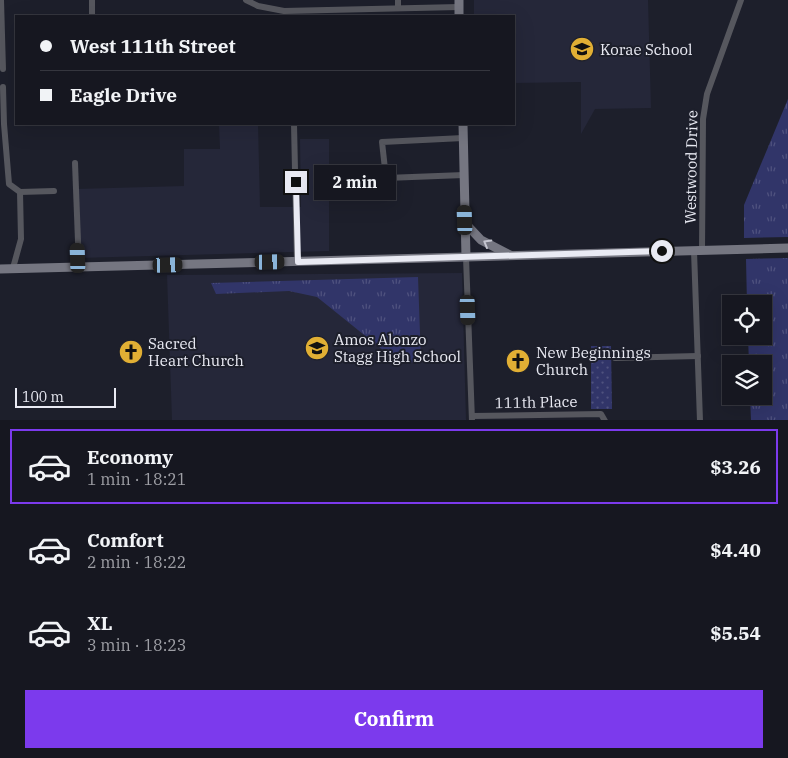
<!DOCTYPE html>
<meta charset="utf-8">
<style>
:root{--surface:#161720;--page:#23242d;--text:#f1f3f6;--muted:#9e9fa5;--line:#35363e;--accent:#7c3aed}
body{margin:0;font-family:"IBM Plex Serif",serif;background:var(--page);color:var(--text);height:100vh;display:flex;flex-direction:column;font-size:19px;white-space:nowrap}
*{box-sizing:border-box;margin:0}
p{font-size:16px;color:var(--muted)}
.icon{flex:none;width:28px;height:28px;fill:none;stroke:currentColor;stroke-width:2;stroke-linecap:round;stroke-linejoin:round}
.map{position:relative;height:420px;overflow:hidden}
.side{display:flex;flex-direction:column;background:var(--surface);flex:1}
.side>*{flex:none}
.top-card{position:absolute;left:15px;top:15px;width:500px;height:110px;border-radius:0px;box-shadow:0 5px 20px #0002,0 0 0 1px var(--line);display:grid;align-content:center;height:110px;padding:0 25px;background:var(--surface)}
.tools{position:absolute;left:722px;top:295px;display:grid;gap:10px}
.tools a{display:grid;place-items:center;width:50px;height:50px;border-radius:0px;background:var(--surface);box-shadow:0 5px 20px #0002,0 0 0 1px var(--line);font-size:25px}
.scale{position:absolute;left:15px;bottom:12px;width:101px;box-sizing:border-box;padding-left:5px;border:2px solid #e9eaf3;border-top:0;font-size:14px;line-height:18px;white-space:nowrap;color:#e9eaf3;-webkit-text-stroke:4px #1d1f2b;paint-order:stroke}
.end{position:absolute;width:22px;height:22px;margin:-11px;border:6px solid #e9eaf3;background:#111;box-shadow:0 0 0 2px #111}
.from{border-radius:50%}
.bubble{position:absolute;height:35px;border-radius:0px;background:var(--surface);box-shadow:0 5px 20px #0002,0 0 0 1px var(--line);font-size:16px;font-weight:800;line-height:35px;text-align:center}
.car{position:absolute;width:15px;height:30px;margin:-15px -8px;border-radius:6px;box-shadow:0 0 4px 1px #0007;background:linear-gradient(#222 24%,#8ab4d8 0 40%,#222 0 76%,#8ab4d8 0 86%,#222 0)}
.top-card b{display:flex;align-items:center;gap:18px;height:48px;font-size:19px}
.top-card b+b{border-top:1px solid var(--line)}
.top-card i{width:12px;height:12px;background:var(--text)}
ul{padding:9px 0 0;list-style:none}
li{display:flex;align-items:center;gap:15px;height:75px;margin:0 10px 8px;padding:0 15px;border:2px solid transparent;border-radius:0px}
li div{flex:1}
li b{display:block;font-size:19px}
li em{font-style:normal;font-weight:800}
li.on{border-color:var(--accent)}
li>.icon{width:45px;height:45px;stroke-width:1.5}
.cta{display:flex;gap:10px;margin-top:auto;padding:10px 25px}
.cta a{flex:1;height:58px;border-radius:0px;background:var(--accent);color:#fff;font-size:20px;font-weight:800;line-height:58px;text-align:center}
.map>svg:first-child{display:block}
.built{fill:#252739}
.grass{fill:url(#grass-tufts)}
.park{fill:url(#park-dots)}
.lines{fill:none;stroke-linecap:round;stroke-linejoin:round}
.street{stroke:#56575e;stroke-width:6}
.secondary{stroke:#757681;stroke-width:9}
.oneway{stroke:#c6c7d1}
.route{stroke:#e9eaf3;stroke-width:6}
.labels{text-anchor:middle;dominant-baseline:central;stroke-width:4;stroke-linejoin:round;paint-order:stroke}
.poi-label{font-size:15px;fill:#e9eaf3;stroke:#1d1f2b;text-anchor:start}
.street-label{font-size:15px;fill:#e9eaf3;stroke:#1d1f2b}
</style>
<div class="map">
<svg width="788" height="421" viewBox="0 0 788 421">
<defs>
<pattern id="grass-tufts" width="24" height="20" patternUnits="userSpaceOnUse" patternTransform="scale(1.25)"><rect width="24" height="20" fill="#313569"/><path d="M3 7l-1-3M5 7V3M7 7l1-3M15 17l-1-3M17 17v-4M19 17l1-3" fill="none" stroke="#4f527f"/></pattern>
<pattern id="park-dots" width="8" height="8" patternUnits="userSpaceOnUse" patternTransform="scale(1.25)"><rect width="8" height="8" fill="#313569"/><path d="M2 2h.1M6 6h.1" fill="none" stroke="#4f527f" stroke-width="1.8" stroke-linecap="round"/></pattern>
</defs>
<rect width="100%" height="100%" fill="#1d1f2b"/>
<g class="built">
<path d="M474 0H648L651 108 595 109 581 134V82L514 83V16H474Z"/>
<path d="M219 124H258L260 207H301L300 139H329V251L78 258 76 189 184 186V149H220Z"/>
<path d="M462 273 466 420H172L167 275Z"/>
</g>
<g class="grass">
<path d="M788 99V237L744 238V205Z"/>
<path d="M788 258V420H751L750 396H764V364H749L748 336H764V304H747L746 259Z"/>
<path d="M418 277 421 362 399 363 317 297 289 291 216 294 211 283Z"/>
</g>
<path class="park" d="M591 346H611L612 409H591Z"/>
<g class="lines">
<g class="street">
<path d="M1 0 3 69"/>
<path d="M92 0V16"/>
<path d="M246 0 258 6 284 11 459 7"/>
<path d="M398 0V8"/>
<path d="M3 87 4 124 9 184 20 192 21 239 13 268"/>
<path d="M294 124 297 262"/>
<path d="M463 138 382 142 386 178 464 175"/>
<path d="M75 163 79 267"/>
<path d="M20 192 54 191"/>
<path d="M702 250 703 119 707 94 741 0"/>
<path d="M694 251 700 421"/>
<path d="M466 257 472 421"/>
<path d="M615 358 698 356"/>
<path d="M472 416 601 414 605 421"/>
</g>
<g class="secondary">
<path d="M459 0V16"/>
<path d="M463 124 466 257"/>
<path d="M465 223 481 240 510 255"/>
<path d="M0 269 466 257 788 248"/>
</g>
</g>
<defs><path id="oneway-chevron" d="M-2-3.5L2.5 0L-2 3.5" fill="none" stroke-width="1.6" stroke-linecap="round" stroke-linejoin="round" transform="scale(1.25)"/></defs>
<use class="oneway" href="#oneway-chevron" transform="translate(487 243) rotate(-150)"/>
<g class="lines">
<path class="route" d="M296 182 298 262 662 251"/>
</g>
<defs>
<g id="school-disc" transform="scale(1.25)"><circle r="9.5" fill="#e1af34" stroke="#1d1f2b"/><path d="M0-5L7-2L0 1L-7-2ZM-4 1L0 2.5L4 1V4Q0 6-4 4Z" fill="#111"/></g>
<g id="church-disc" transform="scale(1.25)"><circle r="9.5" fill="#e1af34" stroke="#1d1f2b"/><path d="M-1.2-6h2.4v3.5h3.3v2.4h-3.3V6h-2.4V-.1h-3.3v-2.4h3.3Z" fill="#111"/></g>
</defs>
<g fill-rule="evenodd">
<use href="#school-disc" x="582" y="49"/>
<use href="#school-disc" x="317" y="348"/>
<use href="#church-disc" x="131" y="352"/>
<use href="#church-disc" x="518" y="361"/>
</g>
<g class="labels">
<g class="poi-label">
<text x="600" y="49">Korae School</text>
<text x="334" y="339">Amos Alonzo<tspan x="334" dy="17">Stagg High School</tspan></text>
<text x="148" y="343">Sacred<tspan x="148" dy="17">Heart Church</tspan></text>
<text x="536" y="352">New Beginnings<tspan x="536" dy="17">Church</tspan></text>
</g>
<g class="street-label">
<text transform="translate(691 167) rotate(-89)">Westwood Drive</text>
<text transform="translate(536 402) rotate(-1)">111th Place</text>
</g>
</g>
</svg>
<div class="tools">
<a><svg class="icon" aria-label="locate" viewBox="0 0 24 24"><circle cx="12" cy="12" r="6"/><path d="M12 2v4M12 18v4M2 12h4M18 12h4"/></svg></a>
<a><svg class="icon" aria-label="layers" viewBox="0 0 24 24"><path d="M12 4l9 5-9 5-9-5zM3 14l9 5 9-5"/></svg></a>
</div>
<div class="scale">100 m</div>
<i class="end from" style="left:662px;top:251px"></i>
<i class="end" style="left:296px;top:182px"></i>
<div class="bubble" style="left:314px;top:165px;width:82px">2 min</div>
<i class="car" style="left:465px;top:220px;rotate:358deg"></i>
<i class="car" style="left:78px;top:258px;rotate:358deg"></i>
<i class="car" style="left:270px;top:262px;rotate:89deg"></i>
<i class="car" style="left:168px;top:265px;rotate:88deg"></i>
<i class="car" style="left:468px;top:310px;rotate:178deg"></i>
<div class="top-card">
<b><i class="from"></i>West 111th Street</b>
<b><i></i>Eagle Drive</b>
</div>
</div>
<section class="side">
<ul>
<li class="on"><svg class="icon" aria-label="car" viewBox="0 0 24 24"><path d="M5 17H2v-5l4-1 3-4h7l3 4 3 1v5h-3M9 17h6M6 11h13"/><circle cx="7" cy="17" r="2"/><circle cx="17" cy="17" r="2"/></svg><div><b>Economy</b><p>1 min · 18:21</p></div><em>$3.26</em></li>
<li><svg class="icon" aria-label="car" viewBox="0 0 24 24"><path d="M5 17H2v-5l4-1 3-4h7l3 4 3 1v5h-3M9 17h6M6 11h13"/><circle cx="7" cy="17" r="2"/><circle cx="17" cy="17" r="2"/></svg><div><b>Comfort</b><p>2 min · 18:22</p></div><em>$4.40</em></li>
<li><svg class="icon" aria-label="car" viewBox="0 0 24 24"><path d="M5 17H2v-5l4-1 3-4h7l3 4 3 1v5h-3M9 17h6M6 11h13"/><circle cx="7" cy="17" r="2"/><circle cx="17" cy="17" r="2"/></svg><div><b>XL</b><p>3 min · 18:23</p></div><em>$5.54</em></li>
</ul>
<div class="cta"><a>Confirm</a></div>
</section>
